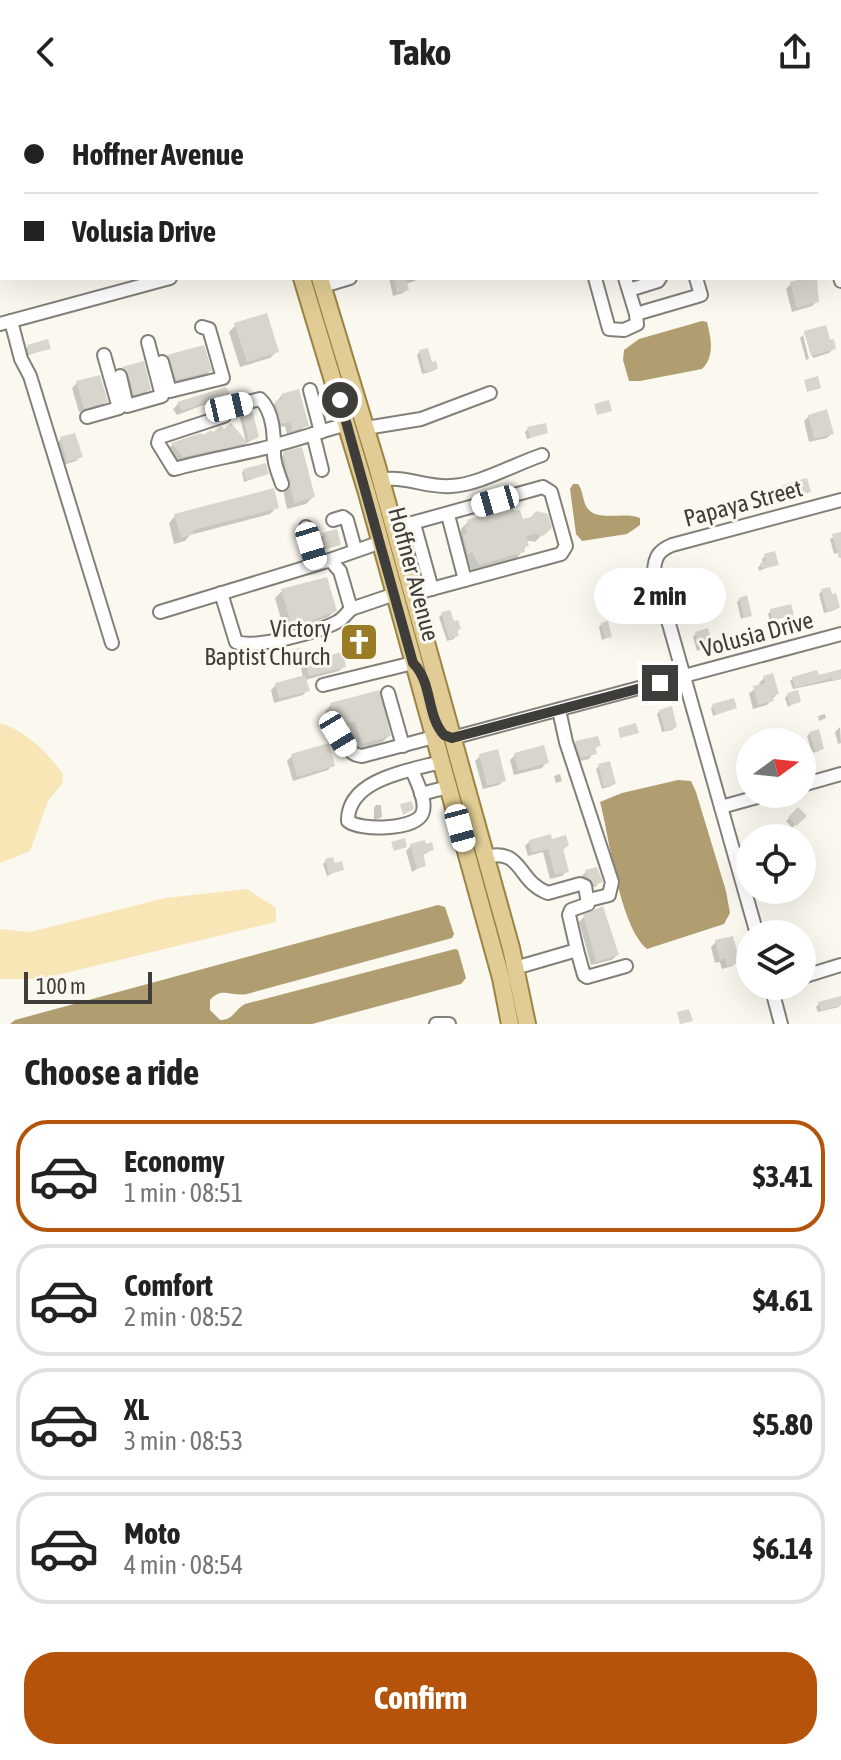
<!DOCTYPE html>
<meta charset="utf-8">
<style>
:root{--surface:#fff;--page:#f6f6f6;--text:#222;--muted:#767676;--line:#e0e0e0;--accent:#b45309}
body{margin:0;font-family:"Asap Condensed",sans-serif;background:var(--page);color:var(--text);height:100vh;display:flex;flex-direction:column;font-size:30px;white-space:nowrap}
*{box-sizing:border-box;margin:0}
p{font-size:26px;color:var(--muted)}
.icon{flex:none;width:44px;height:44px;fill:none;stroke:currentColor;stroke-width:2;stroke-linecap:round;stroke-linejoin:round}
.map{position:relative;height:920px;overflow:hidden}
.details{display:flex;flex-direction:column;background:var(--surface);flex:1}
.details>*{flex:none}
.hud{position:absolute;left:0px;top:0px;width:842px;height:176px;box-shadow:0 8px 32px #0002;display:grid;align-content:center;height:176px;padding:0 24px;background:var(--surface)}
.needle{width:52px;rotate:75deg}
.fabs{position:absolute;left:736px;top:624px;display:grid;gap:16px}
.fabs a{display:grid;place-items:center;width:80px;height:80px;border-radius:50%;background:var(--surface);box-shadow:0 8px 32px #0002;font-size:40px}
.scale{position:absolute;left:24px;bottom:20px;width:128px;box-sizing:border-box;padding-left:8px;border:4px solid #3e3d3a;border-top:0;font-size:22px;line-height:28px;white-space:nowrap;color:#3e3d3a;-webkit-text-stroke:6px #fbf8f0;paint-order:stroke}
.end{position:absolute;width:36px;height:36px;margin:-18px;border:10px solid #3e3d3a;background:#fff;box-shadow:0 0 0 4px #fff}
.from{border-radius:50%}
.bubble{position:absolute;height:56px;border-radius:28px;background:var(--surface);box-shadow:0 8px 32px #0002;font-size:26px;font-weight:700;line-height:56px;text-align:center}
.car{position:absolute;width:24px;height:48px;margin:-24px -12px;border-radius:10px;box-shadow:0 0 6px 2px #0007;background:linear-gradient(#fff 24%,#345 0 40%,#fff 0 76%,#345 0 86%,#fff 0)}
.hud b{display:flex;align-items:center;gap:28px;height:76px;font-size:30px}
.hud b+b{border-top:2px solid var(--line)}
.hud i{width:20px;height:20px;background:var(--text)}
ul{padding:0;list-style:none}
li{display:flex;align-items:center;gap:24px;height:112px;margin:0 16px 12px;padding:0 8px;border:4px solid var(--line);border-radius:32px}
li div{flex:1}
li b{display:block;font-size:30px}
li em{font-style:normal;font-weight:700}
li.selected{border-color:var(--accent)}
li>.icon{width:72px;height:72px;stroke-width:1.5}
h2{padding:0 24px;font-size:36px;line-height:96px}
.primary-button{display:flex;gap:16px;margin-top:auto;padding:16px 24px}
.primary-button a{flex:1;height:92px;border-radius:32px;background:var(--accent);color:#fff;font-size:32px;font-weight:700;line-height:92px;text-align:center}
header{display:flex;justify-content:space-between;align-items:center;height:104px;padding:0 24px;background:var(--surface);font-size:36px;font-weight:700}
.map>svg:first-child{display:block}
.green{fill:#f8e6b6}
.water{fill:#b09e71}
.shadow{fill:#0003}
.building{fill:#d8d5cd}
.lines{fill:none;stroke-linecap:round;stroke-linejoin:round}
.minor-casing{stroke:#838079;stroke-width:16}
.major-casing{stroke:#9a8446;stroke-width:20}
.minor{stroke:#fff;stroke-width:12}
.major{stroke:#e0cc94;stroke-width:16}
.route{stroke:#3e3d3a;stroke-width:10}
.labels{text-anchor:middle;dominant-baseline:central;stroke-width:6;stroke-linejoin:round;paint-order:stroke}
.street-label{font-size:24px;fill:#3e3d3a;stroke:#fbf8f0}
.poi-label{font-size:24px;fill:#3e3d3a;stroke:#fbf8f0;text-anchor:end}
</style>
<header><svg class="icon" aria-label="back" viewBox="0 0 24 24"><path d="M15 5l-7 7 7 7"/></svg>Tako<svg class="icon" aria-label="share" viewBox="0 0 24 24"><path d="M12 15V3M7 8l5-5 5 5M5 13v7h14v-7"/></svg></header>
<div class="map">
<svg width="841" height="920" viewBox="0 0 841 920">
<rect width="100%" height="100%" fill="#fbf8f0"/>
<g class="green">
<path d="M0 619C26 627 47 648 63 670L62 680 48 697 30 747 0 759Z"/>
<path d="M247 785 276 804V818L41 875H0V825L30 828 165 794Z"/>
</g>
<g class="water">
<path d="M702 217 707 218C711 235 715 252 702 265L640 277H629L623 256 624 246 639 235Z"/>
<path d="M573 380H578C584 388 582 398 588 405 599 418 624 407 640 414V421L627 430 582 437 576 430 570 385Z"/>
<path d="M678 676 691 677 696 688 726 787 730 809 724 820 647 845C619 821 610 735 600 698L622 689Z"/>
<path d="M438 801 445 803 454 830 452 834 247 890C231 893 222 882 210 896V906L220 916C234 916 234 906 245 900L455 845 458 846 466 874 461 880 312 920H10L15 916Z"/>
</g>
<g class="shadow">
<path d="M125 0H196L197 2H126Z"/>
<path d="M581 0H599V2H582Z"/>
<path d="M389 174H423L406 180 407 185 403 189 393 192Z"/>
<path d="M815 174 817 197 812 202 792 208 786 185 791 180Z"/>
<path d="M236 221 277 247 270 254 240 263 229 228Z"/>
<path d="M825 223 829 239 834 244 829 249 813 254 804 229Z"/>
<path d="M803 231 809 255 806 256 800 234Z"/>
<path d="M28 243 49 244 26 252 25 245Z"/>
<path d="M420 248 436 264 433 267 422 270 417 251Z"/>
<path d="M168 253 210 267 203 274 170 282 161 259Z"/>
<path d="M142 260 149 285 144 290 129 294 119 269 123 265Z"/>
<path d="M77 279 106 297 101 302 79 308 72 284Z"/>
<path d="M229 291 224 296 207 302 206 300 177 311 173 305 178 300Z"/>
<path d="M282 291 306 321 301 326 287 331 285 322 277 324 272 303Z"/>
<path d="M243 311 253 335 240 344 176 359 165 348 172 341 200 331 246 338 240 314Z"/>
<path d="M809 312 832 329 827 334 809 338 804 317Z"/>
<path d="M528 325 546 329 527 335 525 328Z"/>
<path d="M61 335 80 353 76 357 63 361 56 340Z"/>
<path d="M284 350 313 393 306 400 287 405 277 357Z"/>
<path d="M244 366 267 370 244 378 242 369Z"/>
<path d="M784 383 808 387 803 392 782 398 779 388Z"/>
<path d="M277 403 270 410 190 431 185 437 174 440 169 419 175 412Z"/>
<path d="M468 418 549 423 535 438 525 436 527 441 516 455 472 467 457 440 461 436V425Z"/>
<path d="M841 430V448L834 450 830 435Z"/>
<path d="M323 431 339 440 323 446 320 434Z"/>
<path d="M765 452 777 460 759 467 758 463 763 460 762 455Z"/>
<path d="M282 487 335 507 328 513 285 529 275 494Z"/>
<path d="M822 487 838 503 835 506 824 509 819 490Z"/>
<path d="M693 491 694 495 691 498 682 500 681 496 684 493Z"/>
<path d="M740 495 750 511 741 515 737 498Z"/>
<path d="M704 503 716 511 704 516 701 506Z"/>
<path d="M771 507 792 510 770 518 768 510Z"/>
<path d="M442 510 459 524 454 535 447 537 439 513Z"/>
<path d="M602 520 610 532 602 536 599 523Z"/>
<path d="M696 530 710 541 697 547 693 533Z"/>
<path d="M284 549 300 557 284 563 281 552Z"/>
<path d="M306 559 344 562 339 567 305 576 307 586 303 591 274 599 271 586 276 581 303 573 301 564Z"/>
<path d="M841 567V575L793 585 790 577 793 574 817 573Z"/>
<path d="M764 574 777 590 767 601 753 605 749 589 760 582 759 579Z"/>
<path d="M788 591 799 597 788 603 785 594Z"/>
<path d="M331 601 389 632 382 638 356 646 349 622 330 627 325 607Z"/>
<path d="M713 602 735 603 713 612 711 604Z"/>
<path d="M660 607 675 623 672 626 662 628 657 610Z"/>
<path d="M825 610 826 614 819 617 818 612Z"/>
<path d="M840 623 841 639 838 640 835 628Z"/>
<path d="M810 629 822 644 819 647 812 649 807 632Z"/>
<path d="M576 639 598 641 589 655 576 658 571 644Z"/>
<path d="M515 651 546 659 542 664 514 671 510 656Z"/>
<path d="M292 652 332 661 328 666 293 677 287 657Z"/>
<path d="M480 652 504 676 499 681 483 685 475 657Z"/>
<path d="M599 662 614 680 611 682 602 685 596 665Z"/>
<path d="M560 670 562 677 556 679 554 672Z"/>
<path d="M376 701H381L382 713 374 716V704Z"/>
<path d="M798 706 804 712 792 724 786 717Z"/>
<path d="M530 737 551 738 567 742 561 747 567 767 562 772 550 775 543 748 528 752 525 742Z"/>
<path d="M411 742H425L432 746 421 752 424 761 412 768 406 747Z"/>
<path d="M326 757 342 765 327 772 323 760Z"/>
<path d="M586 768 600 778 595 783 588 784 582 778 581 773Z"/>
<path d="M584 813 617 851 612 856 591 861 579 818Z"/>
<path d="M716 838 737 858 732 862 722 865 720 858 715 859 711 843Z"/>
<path d="M841 894 839 903 818 908 816 903 819 900Z"/>
</g>
<g class="building">
<path d="M394 174H406L409 186 397 189Z"/>
<path d="M806 174H817L819 198 797 204 790 178Z"/>
<path d="M267 209 279 248 247 258 234 219Z"/>
<path d="M826 221 830 236 834 235 836 245 811 252 804 227Z"/>
<path d="M48 235 51 245 29 250 27 241Z"/>
<path d="M204 241 212 267 176 276 167 251Z"/>
<path d="M428 244 432 258 436 257 438 265 425 268 419 246Z"/>
<path d="M144 257 151 286 134 291 128 269 122 263Z"/>
<path d="M100 271 108 298 84 305 76 277Z"/>
<path d="M818 272 821 284 807 288 804 276Z"/>
<path d="M226 283 231 292 222 296 221 294 213 299 211 297 182 307 177 298Z"/>
<path d="M299 285 309 322 292 327 290 318 281 320 275 297 282 295 281 290Z"/>
<path d="M609 296 612 307 597 311 594 300Z"/>
<path d="M827 305 834 330 814 335 808 311Z"/>
<path d="M252 306 259 333 249 338 242 309Z"/>
<path d="M231 319 248 339 183 353 171 339 201 329 203 331 211 326 213 328 221 322 224 325Z"/>
<path d="M546 319 548 329 530 334 527 323Z"/>
<path d="M75 329 83 353 67 358 60 333Z"/>
<path d="M302 343 315 393 294 399 283 348Z"/>
<path d="M266 359 269 370 246 376 243 365Z"/>
<path d="M807 374 811 388 786 395 783 381Z"/>
<path d="M274 384 279 404 193 426 194 430 181 434 174 410Z"/>
<path d="M513 403 514 407 520 406 523 415 531 413 536 407 548 410 552 424 543 432 535 430 526 432 529 442 524 443 525 448 479 461 472 448 468 450 463 431 467 430 465 422 469 421 467 416Z"/>
<path d="M337 425 341 441 326 445 322 429Z"/>
<path d="M841 428V454H839L832 430Z"/>
<path d="M775 447 779 461 762 465 760 459 766 457 764 450Z"/>
<path d="M327 473 337 507 292 524 281 485Z"/>
<path d="M830 483 832 490 836 489 840 504 827 507 821 485Z"/>
<path d="M747 491 752 512 744 514 739 494Z"/>
<path d="M714 498 718 512 706 515 703 501Z"/>
<path d="M791 500 794 511 772 516 770 505Z"/>
<path d="M450 506 454 517 458 516 461 525 457 526 459 532 449 535 441 508Z"/>
<path d="M608 517 612 533 605 535 601 519Z"/>
<path d="M708 524 713 542 700 546 695 528Z"/>
<path d="M300 544 303 558 286 561 283 548Z"/>
<path d="M343 548 346 563 309 572 305 557Z"/>
<path d="M841 565V575L832 577V574L795 584 792 573 817 566 819 571Z"/>
<path d="M773 569 779 590 772 592 774 597 758 601 753 582 765 579 763 572Z"/>
<path d="M305 571 310 587 279 595 275 579Z"/>
<path d="M380 586 391 632 362 640 355 617 336 621 330 599Z"/>
<path d="M798 586 801 598 790 601 787 589Z"/>
<path d="M734 594 737 604 716 611 712 600Z"/>
<path d="M672 602 677 623 665 627 659 606Z"/>
<path d="M636 619 639 629 620 634 618 624Z"/>
<path d="M819 625 824 645 815 647 809 628Z"/>
<path d="M598 632 601 642 595 643 597 650 581 654 575 637Z"/>
<path d="M329 639 335 662 297 673 291 650Z"/>
<path d="M544 641 549 659 518 667 514 649Z"/>
<path d="M498 645 506 677 487 682 479 650Z"/>
<path d="M610 657 616 680 604 683 598 660Z"/>
<path d="M412 697 414 705 403 711 400 700Z"/>
<path d="M798 703 807 712 796 722 788 713Z"/>
<path d="M551 730 552 735 566 731 569 742 563 744 569 768 555 771 548 745 532 749 529 736Z"/>
<path d="M405 734 407 743 394 747 391 738Z"/>
<path d="M425 736 426 740 432 738 434 746 423 749 426 762 417 765 410 740Z"/>
<path d="M333 753 335 759 342 757 344 766 329 770 325 755Z"/>
<path d="M597 763 603 778 594 781 587 773 585 766Z"/>
<path d="M603 802 619 851 596 858 583 811Z"/>
<path d="M733 832 740 858 727 862 725 854 720 856 715 836Z"/>
<path d="M841 892V901L821 907 818 898Z"/>
<path d="M689 905 693 917 680 920 677 908Z"/>
</g>
<g class="lines">
<g class="minor-casing">
<g id="minor">
<path d="M94 0V2"/>
<path d="M801 2 808 0"/>
<path d="M840 173 841 177"/>
<path d="M595 174 609 225 624 226 637 220 636 210 701 191 696 174"/>
<path d="M625 174 636 210"/>
<path d="M323 182 350 174"/>
<path d="M629 186 658 177 660 174"/>
<path d="M11 217 21 255 30 272 112 539"/>
<path d="M0 220 170 174"/>
<path d="M162 258 170 287 223 274 209 225 202 223"/>
<path d="M120 272 127 302 162 292 148 238"/>
<path d="M310 286 321 328"/>
<path d="M87 313 119 304 104 251"/>
<path d="M366 324 421 315 490 289"/>
<path d="M313 330 322 366"/>
<path d="M381 376C405 371 427 384 451 382 478 381 515 360 542 351"/>
<path d="M282 380C279 371 273 358 274 348 274 333 274 308 260 295L229 303 224 312 160 333 158 339 174 365C203 357 232 352 261 345 290 338 318 328 347 320"/>
<path d="M448 411 465 476"/>
<path d="M333 416 343 413 347 416 355 445"/>
<path d="M414 420 432 485"/>
<path d="M306 423 317 460"/>
<path d="M394 424 543 383 551 388 566 442 561 450 413 490"/>
<path d="M330 456 340 467 351 505 395 490"/>
<path d="M221 489 236 538C255 545 318 528 337 518 343 515 346 510 351 505"/>
<path d="M160 508 324 458 381 438"/>
<path d="M323 581 413 559"/>
<path d="M388 589 403 642"/>
<path d="M559 606 566 638 612 778 609 791 589 796"/>
<path d="M338 630C345 640 349 651 362 652L434 633"/>
<path d="M452 634 841 530"/>
<path d="M412 666C416 677 428 698 422 710 414 726 360 727 348 717 347 675 411 666 441 658"/>
<path d="M802 681 841 670"/>
<path d="M421 690 448 683"/>
<path d="M721 703 768 690"/>
<path d="M485 753C523 743 517 778 548 789L580 780 585 782 588 800 571 806 569 811 577 846 515 864"/>
<path d="M757 830 654 467C655 453 658 447 672 441L841 396"/>
<path d="M577 846 584 871 587 873 626 862"/>
<path d="M802 873 841 861"/>
<path d="M771 882 781 920"/>
<path d="M436 920H449"/>
</g>
</g>
<g class="major-casing">
<g id="major">
<path d="M250 0V2"/>
<path d="M267 0 268 2"/>
<path d="M302 174 367 389 501 874 510 920"/>
<path d="M320 174 377 362 511 844 527 920"/>
</g>
</g>
<use href="#minor" class="minor"/>
<use href="#major" class="major"/>
</g>
<g class="lines">
<path class="route" d="M340 296 413 559C433 579 426 611 444 631L452 634 660 579"/>
</g>
<defs>
<g id="church-square" transform="scale(2)"><rect x="-9" y="-9" width="18" height="18" rx="4" fill="#997c25" stroke="#fbf8f0"/><path d="M-1.2-6h2.4v3.5h3.3v2.4h-3.3V6h-2.4V-.1h-3.3v-2.4h3.3Z" fill="#fff"/></g>
</defs>
<g fill-rule="evenodd">
<use href="#church-square" x="359" y="538"/>
</g>
<g class="labels">
<g class="street-label">
<text transform="translate(743 399) rotate(-15)">Papaya Street</text>
<text transform="translate(414 470) rotate(75)">Hoffner Avenue</text>
<text transform="translate(757 530) rotate(-15)">Volusia Drive</text>
</g>
<g class="poi-label">
<text x="331" y="524">Victory<tspan x="331" dy="28">Baptist Church</tspan></text>
</g>
</g>
</svg>
<div class="fabs">
<a><svg class="needle" viewBox="-14 -14 28 28"><path d="M0-13l5 13h-10z" fill="#e53935"/><path d="M0 13l5-13h-10z" fill="#767676"/></svg></a>
<a><svg class="icon" aria-label="locate" viewBox="0 0 24 24"><circle cx="12" cy="12" r="6"/><path d="M12 2v4M12 18v4M2 12h4M18 12h4"/></svg></a>
<a><svg class="icon" aria-label="layers" viewBox="0 0 24 24"><path d="M12 4l9 5-9 5-9-5zM3 14l9 5 9-5"/></svg></a>
</div>
<div class="scale">100 m</div>
<i class="end from" style="left:340px;top:296px"></i>
<i class="end" style="left:660px;top:579px"></i>
<div class="bubble" style="left:594px;top:464px;width:132px">2 min</div>
<i class="car" style="left:229px;top:303px;rotate:77deg"></i>
<i class="car" style="left:495px;top:397px;rotate:254deg"></i>
<i class="car" style="left:311px;top:442px;rotate:163deg"></i>
<i class="car" style="left:338px;top:630px;rotate:149deg"></i>
<i class="car" style="left:460px;top:724px;rotate:165deg"></i>
<div class="hud">
<b><i class="from"></i>Hoffner Avenue</b>
<b><i></i>Volusia Drive</b>
</div>
</div>
<section class="details">
<h2>Choose a ride</h2>
<ul>
<li class="selected"><svg class="icon" aria-label="car" viewBox="0 0 24 24"><path d="M5 17H2v-5l4-1 3-4h7l3 4 3 1v5h-3M9 17h6M6 11h13"/><circle cx="7" cy="17" r="2"/><circle cx="17" cy="17" r="2"/></svg><div><b>Economy</b><p>1 min · 08:51</p></div><em>$3.41</em></li>
<li><svg class="icon" aria-label="car" viewBox="0 0 24 24"><path d="M5 17H2v-5l4-1 3-4h7l3 4 3 1v5h-3M9 17h6M6 11h13"/><circle cx="7" cy="17" r="2"/><circle cx="17" cy="17" r="2"/></svg><div><b>Comfort</b><p>2 min · 08:52</p></div><em>$4.61</em></li>
<li><svg class="icon" aria-label="car" viewBox="0 0 24 24"><path d="M5 17H2v-5l4-1 3-4h7l3 4 3 1v5h-3M9 17h6M6 11h13"/><circle cx="7" cy="17" r="2"/><circle cx="17" cy="17" r="2"/></svg><div><b>XL</b><p>3 min · 08:53</p></div><em>$5.80</em></li>
<li><svg class="icon" aria-label="car" viewBox="0 0 24 24"><path d="M5 17H2v-5l4-1 3-4h7l3 4 3 1v5h-3M9 17h6M6 11h13"/><circle cx="7" cy="17" r="2"/><circle cx="17" cy="17" r="2"/></svg><div><b>Moto</b><p>4 min · 08:54</p></div><em>$6.14</em></li>
</ul>
<div class="primary-button"><a>Confirm</a></div>
</section>
